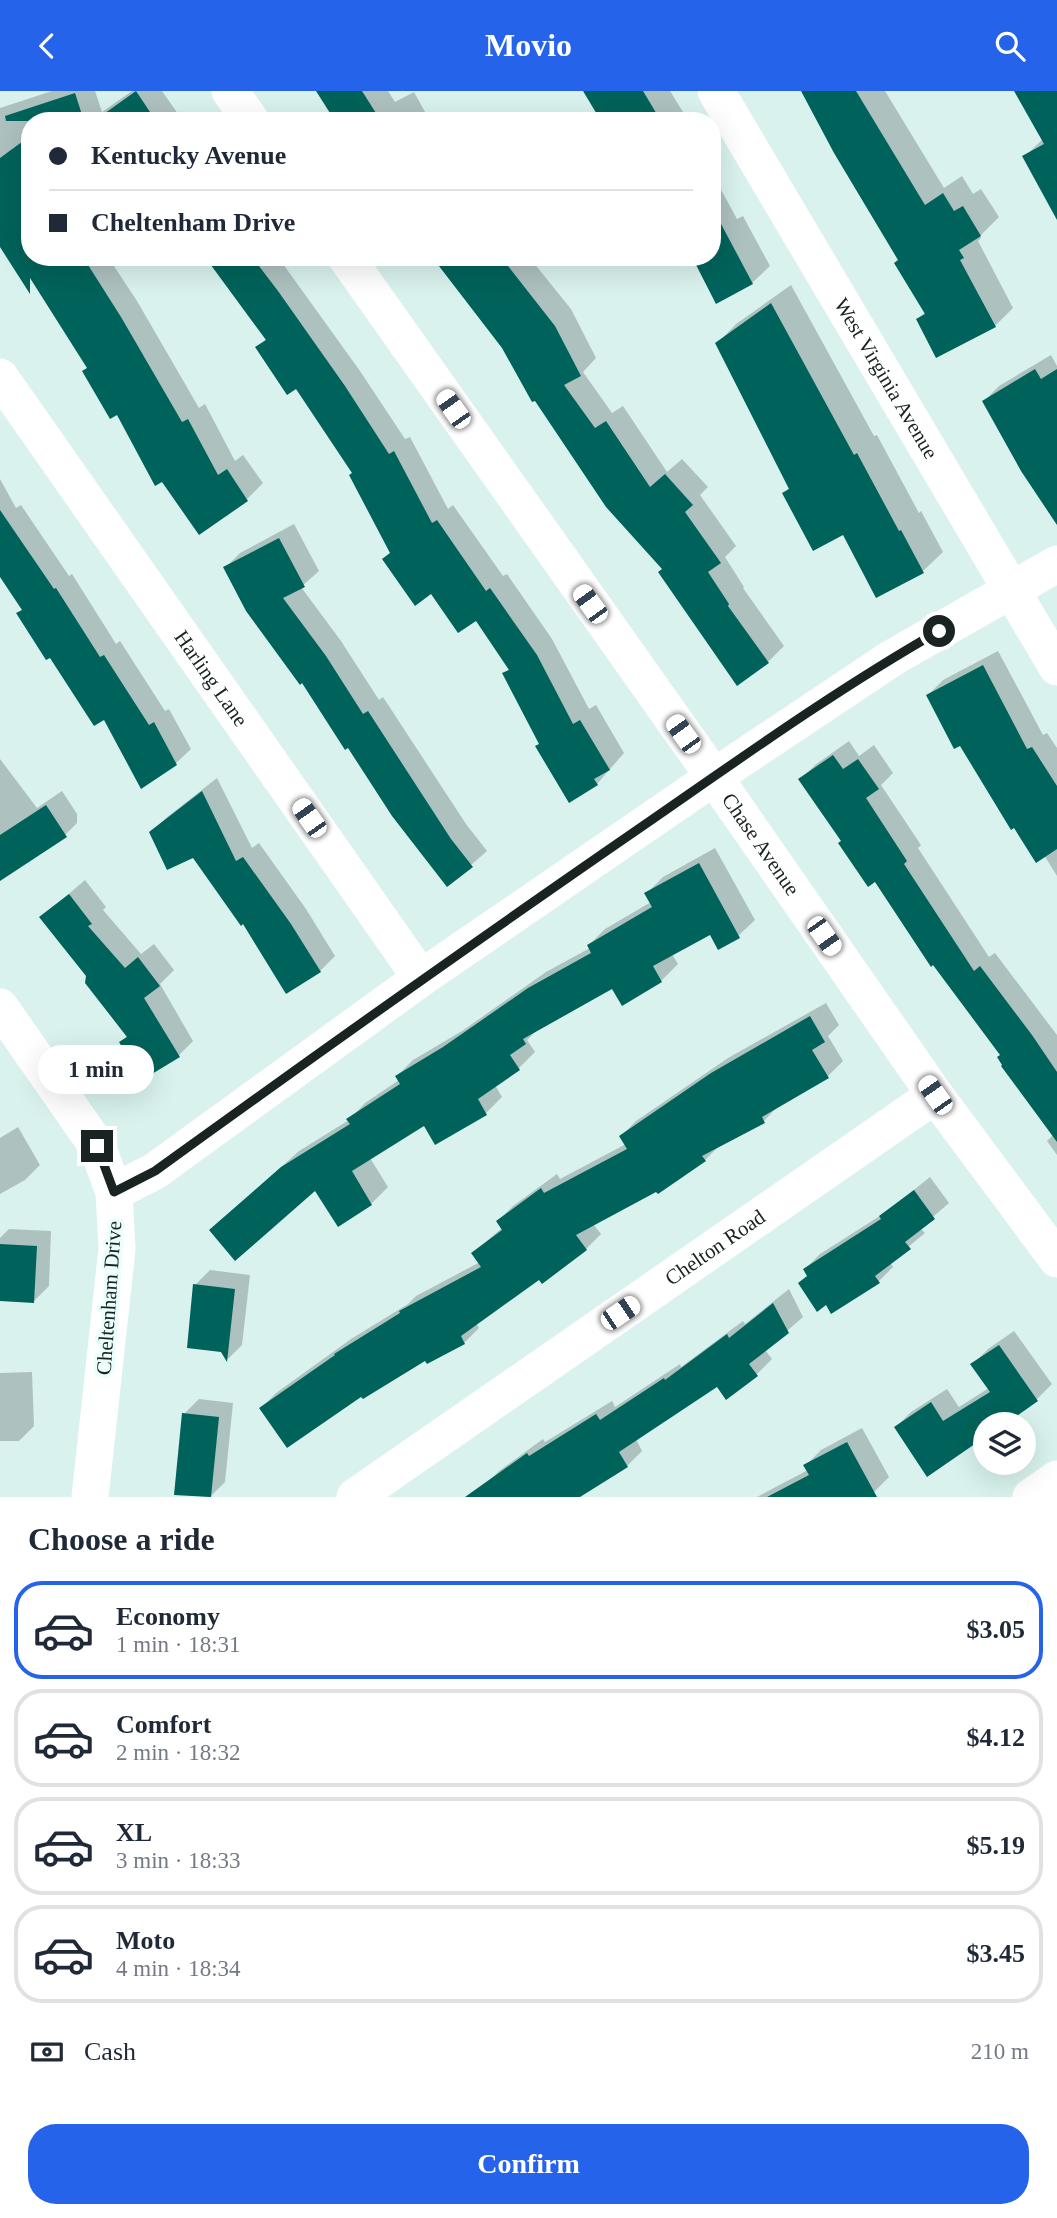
<!DOCTYPE html>
<meta charset="utf-8">
<style>
:root{--surface:#fff;--page:#f6f6f7;--text:#1f2937;--muted:#747a83;--line:#e0e1e3;--accent:#2563eb}
body{margin:0;font-family:Georgia,serif;background:var(--page);color:var(--text);height:100vh;display:flex;flex-direction:column;font-size:26px;white-space:nowrap}
*{box-sizing:border-box;margin:0}
p{font-size:23px;color:var(--muted)}
.icon{flex:none;width:38px;height:38px;fill:none;stroke:currentColor;stroke-width:2;stroke-linecap:round;stroke-linejoin:round}
.map{position:relative;height:1406px;overflow:hidden}
.side{display:flex;flex-direction:column;background:var(--surface);flex:1}
.side>*{flex:none}
.banner{position:absolute;left:21px;top:21px;width:700px;height:154px;border-radius:28px;box-shadow:0 7px 28px #0002;display:grid;align-content:center;height:154px;padding:0 28px;background:var(--surface)}
.buttons{position:absolute;left:973px;top:1321px;display:grid;gap:14px}
.buttons a{display:grid;place-items:center;width:63px;height:63px;border-radius:50%;background:var(--surface);box-shadow:0 7px 28px #0002;font-size:35px}
.end{position:absolute;width:32px;height:32px;margin:-16px;border:9px solid #192321;background:#fff;box-shadow:0 0 0 4px #fff}
.from{border-radius:50%}
.bubble{position:absolute;height:49px;border-radius:24px;background:var(--surface);box-shadow:0 7px 28px #0002;font-size:23px;font-weight:700;line-height:49px;text-align:center}
.car{position:absolute;width:21px;height:42px;margin:-21px -10px;border-radius:9px;box-shadow:0 0 5px 2px #0007;background:linear-gradient(#fff 24%,#345 0 40%,#fff 0 76%,#345 0 86%,#fff 0)}
.banner b{display:flex;align-items:center;gap:24px;height:66px;font-size:26px}
.banner b+b{border-top:2px solid var(--line)}
.banner i{width:18px;height:18px;background:var(--text)}
ul{padding:0;list-style:none}
li{display:flex;align-items:center;gap:21px;height:98px;margin:0 14px 10px;padding:0 14px;border:4px solid var(--line);border-radius:28px}
li div{flex:1}
li b{display:block;font-size:26px}
li em{font-style:normal;font-weight:700}
li.active{border-color:var(--accent)}
li>.icon{width:63px;height:63px;stroke-width:1.5}
h2{padding:0 28px;font-size:32px;line-height:84px}
.pay{display:flex;align-items:center;gap:18px;height:77px;padding:0 28px;font-size:26px}
.pay p{margin-inline-start:auto}
.action{display:flex;gap:14px;margin-top:auto;padding:14px 28px}
.action a{flex:1;height:80px;border-radius:28px;background:var(--accent);color:#fff;font-size:28px;font-weight:700;line-height:80px;text-align:center}
header{display:flex;justify-content:space-between;align-items:center;height:91px;padding:0 28px;background:var(--accent);color:#fff;font-size:32px;font-weight:700}
.map>svg:first-child{display:block}
.shadow{fill:#0003}
.building{fill:#00635b}
.lines{fill:none;stroke-linecap:round;stroke-linejoin:round}
.minor{stroke:#fff;stroke-width:37}
.route{stroke:#192321;stroke-width:9}
.labels{text-anchor:middle;dominant-baseline:central;stroke-width:7;stroke-linejoin:round;paint-order:stroke}
.street-label{font-size:21px;fill:#192321;stroke:#eafefb}
</style>
<header><svg class="icon" aria-label="back" viewBox="0 0 24 24"><path d="M15 5l-7 7 7 7"/></svg>Movio<svg class="icon" aria-label="search" viewBox="0 0 24 24"><circle cx="10" cy="10" r="6"/><path d="M15 15l6 6"/></svg></header>
<div class="map">
<svg width="1057" height="1406" viewBox="0 0 1057 1406">
<rect width="100%" height="100%" fill="#d9f2ee"/>
<g class="shadow">
<path d="M52 0H95L102 21 132 0H162L183 30H30V166H94L97 170 103 166H108L137 210 199 317 205 313 235 370 243 364 263 392 247 408 200 441 118 322 23 173 0 153V17Z"/>
<path d="M318 0H388L395 11 414 1 430 30H343Z"/>
<path d="M586 0H670L683 21 681 23 685 30H605Z"/>
<path d="M803 0H885L944 97 962 85 973 103 981 98 999 126 980 145 981 147 978 150 1013 217 995 235 918 228 925 221 900 169Z"/>
<path d="M1016 0H1057V90L1024 66 1043 48Z"/>
<path d="M712 82 737 128 743 125 770 175 752 192 712 166Z"/>
<path d="M170 166H181L174 171Z"/>
<path d="M207 166H278L360 280 405 348 410 346 448 418 453 414 503 485 507 483 552 548 589 618 596 614 624 662 597 693 541 652 504 583 510 577 476 528 384 468 391 461 353 382 297 295 257 257 267 247Z"/>
<path d="M432 166H529L571 218 596 267 583 281 612 322 623 315 667 381 682 368 708 396 700 404 736 455 725 466 744 496 743 497 784 555 768 571 504 256 435 168 433 169Z"/>
<path d="M791 194 874 345 877 344 919 422 921 420 943 461 923 480 877 505 844 442 784 402 790 396 717 253 736 233Z"/>
<path d="M1051 264 1057 275V403L984 310 999 295Z"/>
<path d="M0 388 16 417 21 414 69 485 72 483 116 553 120 550 165 620 169 618 191 658 175 673 105 626 50 565 19 522 23 518 0 483Z"/>
<path d="M294 433 319 480 301 496 341 550 379 609 383 606 466 733 487 760 448 794 225 477 240 462Z"/>
<path d="M998 560 1043 644 1047 642 1057 657V785L1044 764 961 653 928 604 943 589Z"/>
<path d="M849 650 859 665 874 654 893 682 881 694 921 754 918 757 989 866 995 862 1057 944V1064L1047 1050 1054 1043 1002 963 876 789 843 750 800 689 815 674Z"/>
<path d="M0 668 37 717 62 700 77 723V732L61 748 0 774Z"/>
<path d="M217 687 252 757 259 752 306 818 335 865 320 880 243 831 194 764 151 742 166 727Z"/>
<path d="M715 757 755 829 738 845 711 842 672 863 678 873 661 890 613 895 539 937 527 949 535 961 519 977 495 994 502 1006 486 1022 425 1033 370 1067 388 1096 371 1113 338 1134 316 1097 211 1139 299 1060 349 1029 365 1012 399 989 397 985 413 969 462 940 546 881 590 857 589 854 605 838 651 811 647 802 663 786Z"/>
<path d="M85 789 106 816 103 819 141 863 154 853 174 879 160 893 193 950 178 965 121 951 128 944 88 885 42 826Z"/>
<path d="M826 912 839 934 828 945 843 970 828 985 778 1015 764 1030 720 1054 705 1069 657 1099 593 1133 601 1143 586 1158 540 1186 476 1232 479 1237 464 1252 426 1267 361 1303 261 1317 276 1302 351 1248 408 1213 416 1205 480 1171 473 1162 503 1136 498 1130 513 1115 557 1083 560 1088 626 1053 621 1045 636 1030 728 967Z"/>
<path d="M18 1036 40 1074 25 1089 0 1103V1047Z"/>
<path d="M930 1086 949 1112 920 1137 925 1142 890 1171 893 1176 878 1191 809 1184 805 1178 820 1163 886 1121Z"/>
<path d="M9 1138 51 1140 49 1195 34 1210 0 1209V1147Z"/>
<path d="M210 1179 250 1184 242 1254 228 1268 222 1259 195 1194Z"/>
<path d="M789 1198 803 1226 765 1259 772 1268 757 1283 726 1306 717 1294 636 1348 642 1360 627 1375 576 1406 484 1395 499 1380 543 1348 545 1351 612 1310 615 1316 680 1273 681 1276 743 1230 745 1233Z"/>
<path d="M1014 1240 1052 1293 1037 1308 985 1334V1344L928 1384 896 1336 911 1321 947 1298 959 1316 989 1297 973 1273 988 1258Z"/>
<path d="M32 1281 34 1335 19 1350H0V1282Z"/>
<path d="M199 1308 233 1312 225 1391 210 1406 176 1403 184 1323Z"/>
<path d="M862 1337 889 1386 874 1401 865 1406H757L808 1379 806 1374 821 1359Z"/>
</g>
<g class="building">
<path d="M136 0 156 30H94Z"/>
<path d="M316 0H362L381 30H335Z"/>
<path d="M583 0H643L661 30H601Z"/>
<path d="M801 0H856L925 114 943 102 954 120 963 115 981 145 959 159 964 167 960 169 996 236 936 267 916 228 925 223 894 172 898 169 834 62Z"/>
<path d="M1014 0H1057V129L1022 65 1044 53Z"/>
<path d="M75 2 84 30H6L5 25Z"/>
<path d="M30 45V166H83L121 226 182 331 188 328 218 384 227 378 248 410 199 444 162 391 155 395 117 324 110 328 82 280 87 277 30 187V203L0 156V67Z"/>
<path d="M712 116 753 193 716 213 692 166H712Z"/>
<path d="M205 166H252L278 200 345 295 389 363 394 360 432 432 437 429 486 500 490 497 537 564 573 633 580 629 610 679 594 688 598 694 569 712 535 655 539 653 502 582 509 579 476 530 458 542 431 503 415 515 382 468 390 462 349 384 352 382 296 298 287 304 255 256 266 249Z"/>
<path d="M432 166H501L555 235 581 285 564 294 595 337 606 330 650 396 665 383 693 414 685 421 721 472 708 481 729 513 728 515 769 572 737 595 658 481 662 478 606 416 535 310 532 311 502 257Z"/>
<path d="M771 212 854 364 857 362 899 440 901 439 924 482 876 507 843 444 813 460 782 402 789 398 715 252Z"/>
<path d="M1035 278 1041 288 1057 278V434L1021 380 982 310Z"/>
<path d="M0 419 54 498 56 497 100 566 104 564 149 634 154 631 177 674 141 698 104 629 94 635 50 567 46 569 16 522 22 519 0 486Z"/>
<path d="M279 447 305 496 283 507 326 565 363 623 368 620 451 748 473 776 447 796 392 725 348 657 345 659 302 592 300 594 246 520 223 476Z"/>
<path d="M983 574 1027 658 1032 656 1057 695V758L1036 772 1014 737 1011 739 960 655 954 658 926 604Z"/>
<path d="M833 664 843 678 858 668 879 698 866 707 907 770 904 773 974 880 980 875 1032 944 1057 981V1051L1001 975 1002 974 997 966 1000 964 933 874 931 876 875 791 868 796 838 752 841 750 798 688Z"/>
<path d="M202 700 236 770 243 766 291 833 321 881 286 903 243 833 241 835 193 767 167 779 149 741Z"/>
<path d="M46 714 67 746 0 790V744Z"/>
<path d="M699 772 740 847 718 859 710 844 653 875 662 891 622 915 612 898 523 948 526 953 510 964 520 979 478 1008 487 1024 435 1054 424 1035 352 1080 372 1114 338 1136 315 1100 235 1170 209 1139 281 1076 350 1033 346 1028 400 993 395 985 443 956 528 897 591 862 587 854 652 816 644 802Z"/>
<path d="M69 803 92 833 88 835 125 877 138 866 160 895 144 907 180 966 142 989 119 951 127 946 85 892 86 885 39 826Z"/>
<path d="M810 925 825 951 812 959 829 987 762 1026 765 1032 702 1065 706 1070 658 1103 656 1101 576 1144 587 1159 542 1193 539 1189 461 1245 465 1253 427 1273 425 1270 363 1308 361 1306 287 1357 259 1317 335 1264 334 1263 400 1222 399 1220 481 1176 471 1162 502 1139 496 1130 541 1097 544 1102 627 1058 619 1045 711 982Z"/>
<path d="M914 1099 935 1128 905 1151 911 1158 875 1185 880 1192 831 1223 826 1214 817 1221 798 1192 807 1185 803 1178 881 1128 879 1125Z"/>
<path d="M0 1153 37 1155 34 1212 0 1210Z"/>
<path d="M193 1193 235 1198 227 1271 221 1261 187 1257Z"/>
<path d="M773 1212 789 1242 749 1273 758 1285 726 1309 717 1296 619 1361 628 1376 580 1406H465L527 1362 529 1365 596 1323 600 1329 664 1287 665 1289 727 1243 729 1247Z"/>
<path d="M999 1254 1038 1310 1004 1334H985V1346L927 1386 894 1336 931 1311 943 1330 990 1301 970 1273Z"/>
<path d="M182 1322 219 1326 211 1406 174 1404Z"/>
<path d="M847 1351 877 1406H767L809 1384 803 1374Z"/>
</g>
<g class="lines">
<g class="minor">
<path d="M230 0 251 30"/>
<path id="s1" d="M716 0 1057 576"/>
<path id="s2" d="M346 166 714 686 935 1004 1057 1168"/>
<path id="s3" d="M0 286 421 887"/>
<path d="M0 916 97 1055 114 1101 117 1158 90 1406"/>
<path d="M114 1101 155 1080 421 887 714 686 892 567 1057 473"/>
<path id="s4" d="M355 1406 935 1004"/>
<path d="M1031 1406 1057 1388"/>
</g>
</g>
<g class="lines">
<path class="route" d="M97 1055 114 1101 155 1080C314 965 473 852 634 741 734 672 834 600 939 540"/>
</g>
<g class="labels">
<g class="street-label">
<text stroke="none"><textPath href="#s1" startOffset="334">West Virginia Avenue</textPath></text>
<text stroke="none"><textPath href="#s3" startOffset="368">Harling Lane</textPath></text>
<text stroke="none"><textPath href="#s2" startOffset="719">Chase Avenue</textPath></text>
<text stroke="none"><textPath href="#s4" startOffset="438">Chelton Road</textPath></text>
<text transform="translate(109 1207) rotate(-86)">Cheltenham Drive</text>
</g>
</g>
</svg>
<div class="buttons">
<a><svg class="icon" aria-label="layers" viewBox="0 0 24 24"><path d="M12 4l9 5-9 5-9-5zM3 14l9 5 9-5"/></svg></a>
</div>
<i class="end from" style="left:939px;top:540px"></i>
<i class="end" style="left:97px;top:1055px"></i>
<div class="bubble" style="left:38px;top:954px;width:116px">1 min</div>
<i class="car" style="left:453px;top:318px;rotate:325deg"></i>
<i class="car" style="left:590px;top:513px;rotate:324deg"></i>
<i class="car" style="left:683px;top:643px;rotate:324deg"></i>
<i class="car" style="left:309px;top:727px;rotate:325deg"></i>
<i class="car" style="left:824px;top:845px;rotate:145deg"></i>
<i class="car" style="left:935px;top:1004px;rotate:325deg"></i>
<i class="car" style="left:620px;top:1222px;rotate:56deg"></i>
<div class="banner">
<b><i class="from"></i>Kentucky Avenue</b>
<b><i></i>Cheltenham Drive</b>
</div>
</div>
<section class="side">
<h2>Choose a ride</h2>
<ul>
<li class="active"><svg class="icon" aria-label="car" viewBox="0 0 24 24"><path d="M5 17H2v-5l4-1 3-4h7l3 4 3 1v5h-3M9 17h6M6 11h13"/><circle cx="7" cy="17" r="2"/><circle cx="17" cy="17" r="2"/></svg><div><b>Economy</b><p>1 min · 18:31</p></div><em>$3.05</em></li>
<li><svg class="icon" aria-label="car" viewBox="0 0 24 24"><path d="M5 17H2v-5l4-1 3-4h7l3 4 3 1v5h-3M9 17h6M6 11h13"/><circle cx="7" cy="17" r="2"/><circle cx="17" cy="17" r="2"/></svg><div><b>Comfort</b><p>2 min · 18:32</p></div><em>$4.12</em></li>
<li><svg class="icon" aria-label="car" viewBox="0 0 24 24"><path d="M5 17H2v-5l4-1 3-4h7l3 4 3 1v5h-3M9 17h6M6 11h13"/><circle cx="7" cy="17" r="2"/><circle cx="17" cy="17" r="2"/></svg><div><b>XL</b><p>3 min · 18:33</p></div><em>$5.19</em></li>
<li><svg class="icon" aria-label="car" viewBox="0 0 24 24"><path d="M5 17H2v-5l4-1 3-4h7l3 4 3 1v5h-3M9 17h6M6 11h13"/><circle cx="7" cy="17" r="2"/><circle cx="17" cy="17" r="2"/></svg><div><b>Moto</b><p>4 min · 18:34</p></div><em>$3.45</em></li>
</ul>
<div class="pay"><svg class="icon" aria-label="cash" viewBox="0 0 24 24"><path d="M3 7h18v10H3z"/><circle cx="12" cy="12" r="2"/></svg>Cash<p>210 m</p></div>
<div class="action"><a>Confirm</a></div>
</section>
